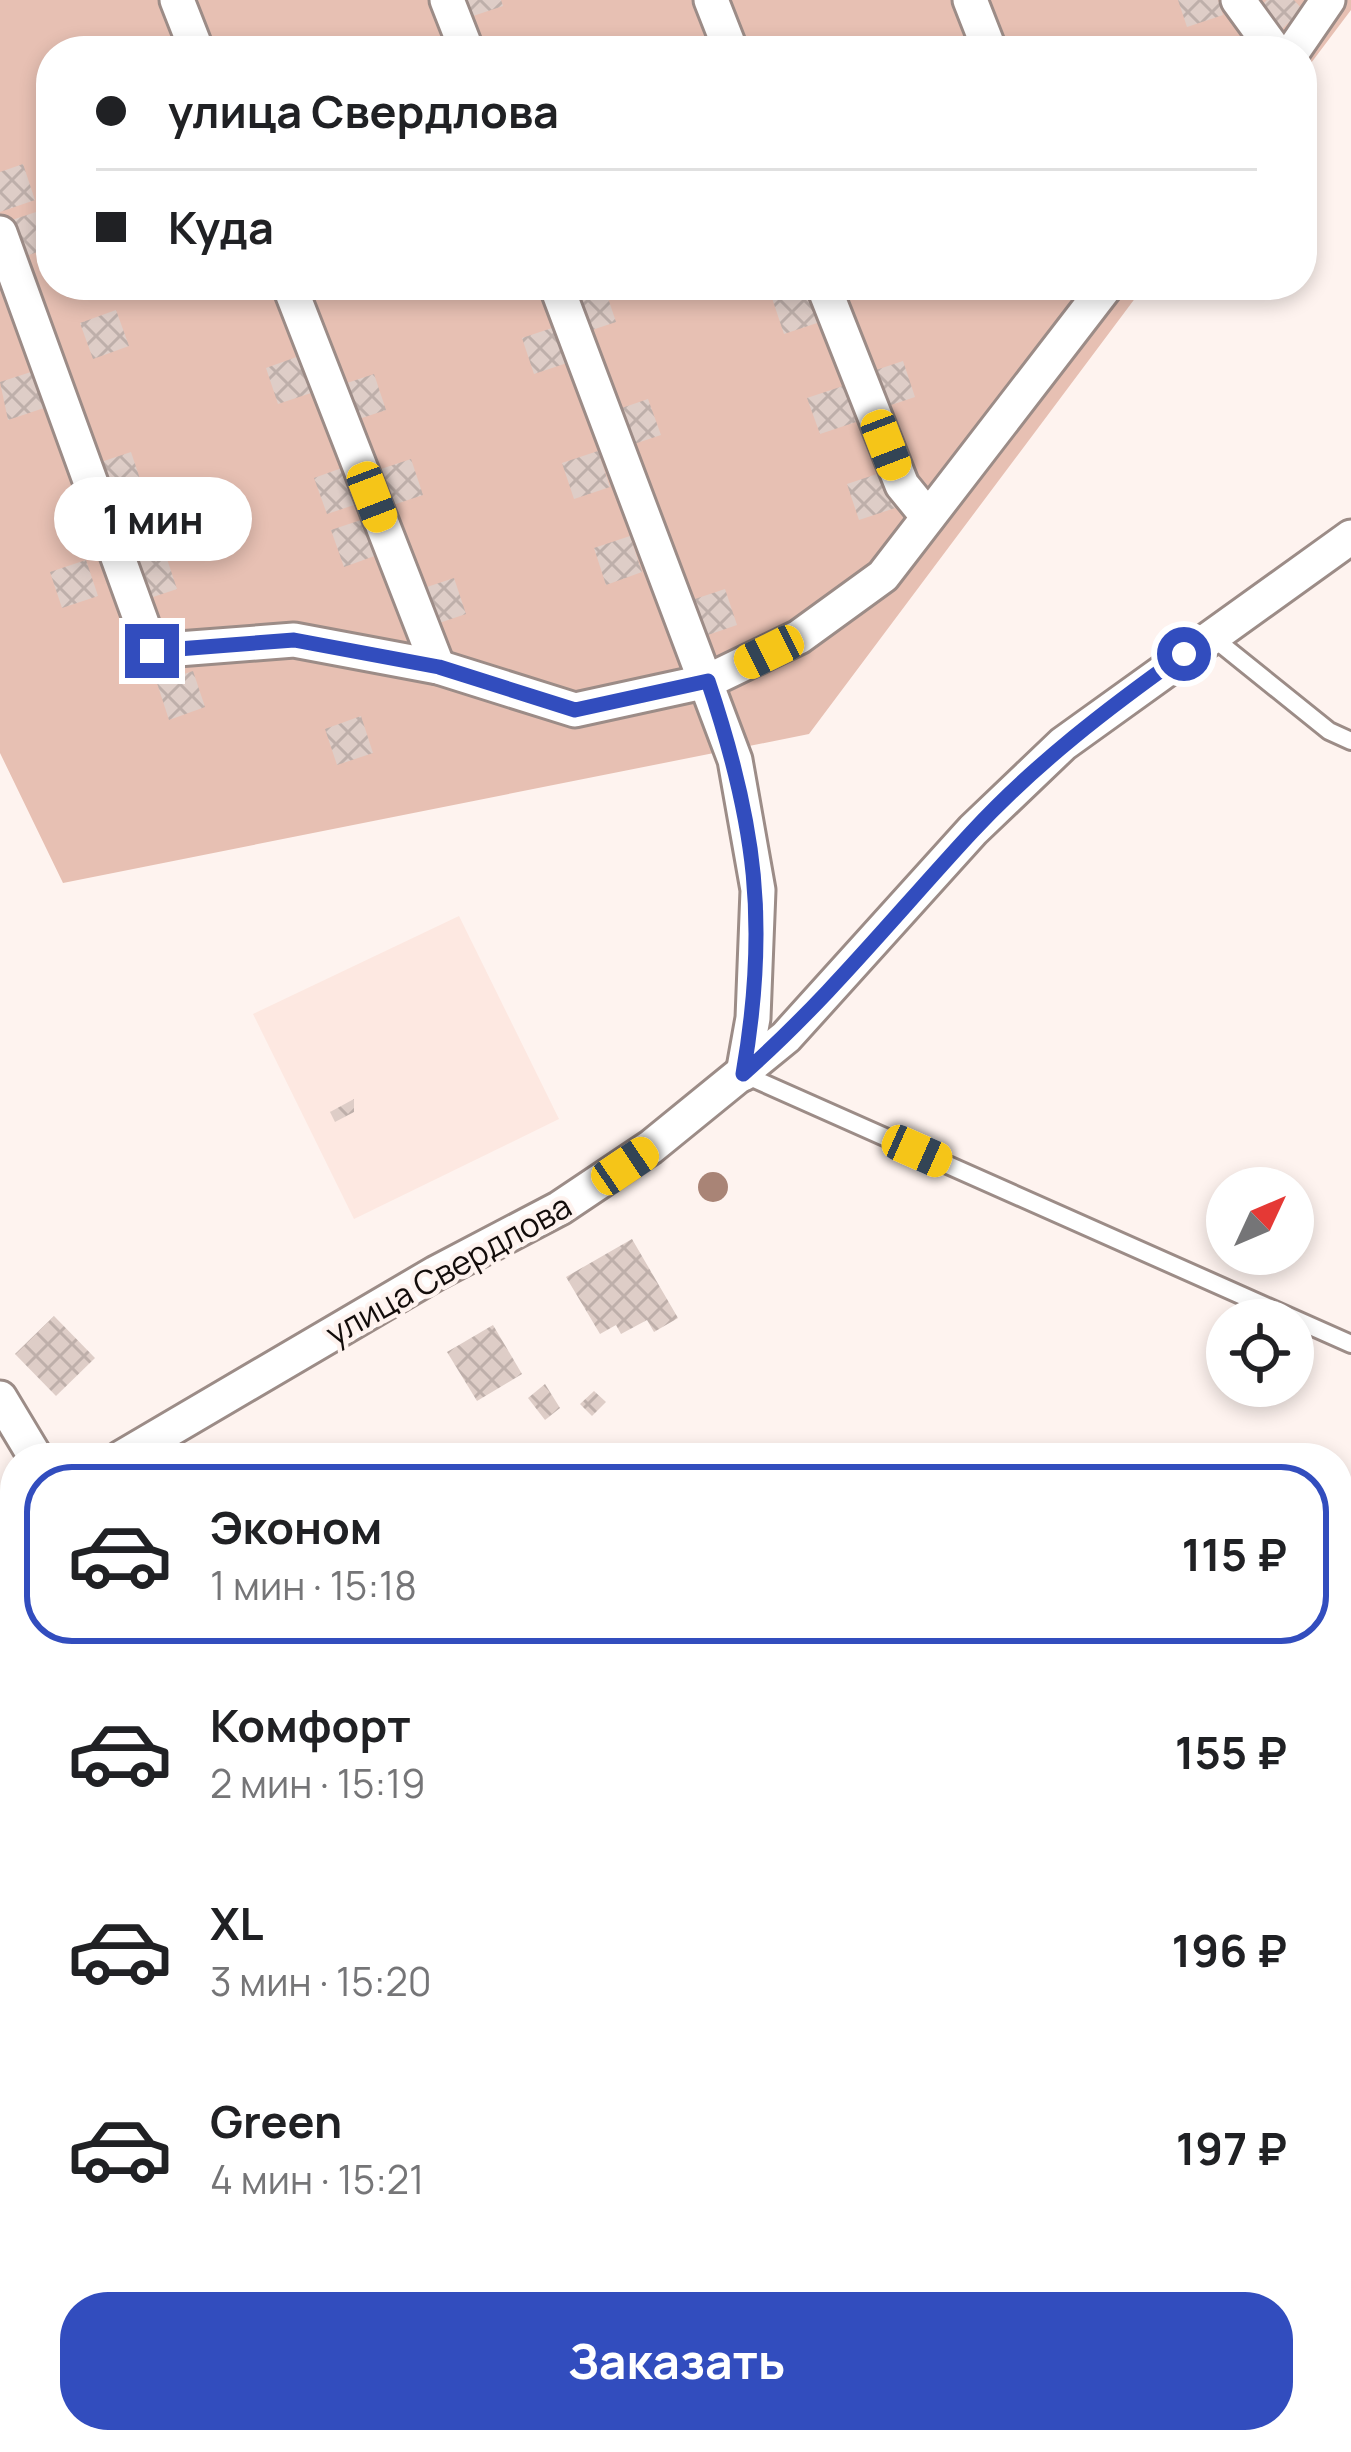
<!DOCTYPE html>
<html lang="ru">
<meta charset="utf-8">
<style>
:root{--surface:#fff;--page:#f2f2f2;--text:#202124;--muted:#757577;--line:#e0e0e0;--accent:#324dbe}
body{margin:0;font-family:Manrope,sans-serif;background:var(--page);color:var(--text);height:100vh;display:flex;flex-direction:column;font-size:45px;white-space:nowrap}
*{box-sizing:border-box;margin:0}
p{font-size:39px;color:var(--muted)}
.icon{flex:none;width:66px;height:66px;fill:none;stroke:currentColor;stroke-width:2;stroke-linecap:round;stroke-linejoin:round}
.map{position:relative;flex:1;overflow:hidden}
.drawer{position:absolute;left:0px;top:1443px;width:1353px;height:1011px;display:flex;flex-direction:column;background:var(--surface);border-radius:48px 48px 0 0;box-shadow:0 6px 18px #0003}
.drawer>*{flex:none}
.hud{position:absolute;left:36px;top:36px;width:1281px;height:264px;border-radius:48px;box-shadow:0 6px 18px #0003;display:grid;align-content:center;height:264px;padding:0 60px;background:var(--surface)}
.needle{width:78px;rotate:46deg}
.tools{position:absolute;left:1206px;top:1167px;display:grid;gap:24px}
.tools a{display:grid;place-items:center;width:108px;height:108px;border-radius:50%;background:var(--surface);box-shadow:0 6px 18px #0003;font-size:60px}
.end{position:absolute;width:54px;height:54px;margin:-27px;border:15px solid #324dbe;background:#fff;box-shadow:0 0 0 6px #fff}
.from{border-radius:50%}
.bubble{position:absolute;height:84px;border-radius:42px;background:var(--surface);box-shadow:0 6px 18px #0003;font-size:39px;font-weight:700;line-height:84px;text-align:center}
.car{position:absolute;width:36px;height:72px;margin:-36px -18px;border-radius:15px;box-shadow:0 0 9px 3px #0007;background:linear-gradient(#f5c518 24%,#345 0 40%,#f5c518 0 76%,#345 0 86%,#f5c518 0)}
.hud b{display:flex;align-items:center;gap:42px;height:114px;font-size:45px}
.hud b+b{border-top:3px solid var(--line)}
.hud i{width:30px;height:30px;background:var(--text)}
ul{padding:21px 0 0;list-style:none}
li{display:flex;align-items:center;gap:36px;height:180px;margin:0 24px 18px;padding:0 36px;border:6px solid transparent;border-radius:48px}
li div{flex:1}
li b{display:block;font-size:45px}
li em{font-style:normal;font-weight:700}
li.current{border-color:var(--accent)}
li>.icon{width:108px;height:108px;stroke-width:1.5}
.primary-button{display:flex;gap:24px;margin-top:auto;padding:24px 60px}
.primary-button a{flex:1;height:138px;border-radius:48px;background:var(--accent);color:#fff;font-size:48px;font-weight:700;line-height:138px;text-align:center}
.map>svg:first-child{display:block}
.built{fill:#fde8e1}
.forest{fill:url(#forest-crowns)}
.garden{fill:#e7c0b3}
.water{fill:url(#water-waves)}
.building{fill:url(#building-cross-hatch)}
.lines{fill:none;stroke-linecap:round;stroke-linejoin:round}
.service-casing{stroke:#9c8c87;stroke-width:22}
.minor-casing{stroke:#9c8c87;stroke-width:39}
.service{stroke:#fff;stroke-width:16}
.minor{stroke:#fff;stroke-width:33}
.tree{fill:#a98476}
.route{stroke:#324dbe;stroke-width:15}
.labels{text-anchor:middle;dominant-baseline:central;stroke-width:9;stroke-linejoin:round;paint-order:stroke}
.street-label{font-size:33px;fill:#130d0b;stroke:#fef3ef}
</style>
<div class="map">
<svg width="1351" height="2452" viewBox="0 0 1351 2452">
<defs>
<pattern id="forest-crowns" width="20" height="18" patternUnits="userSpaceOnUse" patternTransform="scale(3)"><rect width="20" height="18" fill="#e7c0b3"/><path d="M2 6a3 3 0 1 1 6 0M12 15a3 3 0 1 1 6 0" fill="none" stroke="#c5a499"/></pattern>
<pattern id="water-waves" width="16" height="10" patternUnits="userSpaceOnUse" patternTransform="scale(3)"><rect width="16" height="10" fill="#96a6ce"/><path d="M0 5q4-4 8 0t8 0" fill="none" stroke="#7986a5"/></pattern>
<pattern id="building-cross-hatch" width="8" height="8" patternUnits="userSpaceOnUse" patternTransform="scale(3)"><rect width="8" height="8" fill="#decdc7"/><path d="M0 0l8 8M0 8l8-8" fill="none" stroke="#beafaa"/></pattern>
</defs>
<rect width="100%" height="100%" fill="#fef3ef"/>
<path class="built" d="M459 916 559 1119 354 1219 253 1014Z"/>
<g class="forest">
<path d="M147 2439H350L358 2452H170L156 2450Z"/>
<path d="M411 2439H489L490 2452H417Z"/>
</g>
<path class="garden" d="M0 0H1351V10L1302 75V51H51V285H1145L809 734 63 883 0 753Z"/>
<path class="water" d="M15 2015V2083L0 2098V2017Z"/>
<g class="building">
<path d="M460 0H501L503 6 467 18Z"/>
<path d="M1178 0H1218L1223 15 1187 27Z"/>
<path d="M1267 0H1294L1302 9 1277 34 1255 12Z"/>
<path d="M971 34 976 51H936L935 47Z"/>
<path d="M23 164 35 200 0 212V172Z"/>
<path d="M42 210 51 247 18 259 6 222Z"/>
<path d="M836 285H876L878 290 842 303Z"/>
<path d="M604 286 616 322 580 334 568 298Z"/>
<path d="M808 286 820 322 784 334 772 298Z"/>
<path d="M116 310 129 346 93 359 80 323Z"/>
<path d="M558 326 570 362 534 374 522 338Z"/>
<path d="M302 355 314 392 278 404 266 368Z"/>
<path d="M903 361 915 397 879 409 867 373Z"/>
<path d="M31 372 44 408 8 420 0 382Z"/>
<path d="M374 374 386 410 350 422 338 386Z"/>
<path d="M843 386 856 422 820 434 807 398Z"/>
<path d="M648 399 661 435 625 447 613 411Z"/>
<path d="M598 451 610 487 574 499 562 463Z"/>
<path d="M131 452 143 488 107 501 95 464Z"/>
<path d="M411 459 423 495 387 507 375 471Z"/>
<path d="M350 465 363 502 327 514 314 478Z"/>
<path d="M883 472 895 508 859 520 847 484Z"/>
<path d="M367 518 380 554 344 567 331 530Z"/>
<path d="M630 536 642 572 606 585 594 548Z"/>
<path d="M165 553 177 589 141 601 128 565Z"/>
<path d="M86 560 98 596 62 608 50 572Z"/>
<path d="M454 578 466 614 430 626 418 590Z"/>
<path d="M725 589 737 625 702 637 689 601Z"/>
<path d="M193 671 205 707 169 720 157 683Z"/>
<path d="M361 716 373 753 337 765 325 729Z"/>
<path d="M354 1099V1112L335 1122 330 1112Z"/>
<path d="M632 1239 678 1318 654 1332 647 1320 621 1334 616 1325 600 1334 566 1277Z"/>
<path d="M54 1316 95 1358 56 1396 15 1354Z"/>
<path d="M493 1325 522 1374 477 1401 447 1352Z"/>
<path d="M545 1384 560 1408 545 1420 528 1398Z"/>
<path d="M594 1391 606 1402 592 1416 580 1404Z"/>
<path d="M15 1626V1710L2 1717 0 1635Z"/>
</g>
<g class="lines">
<g class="service-casing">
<g id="service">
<path d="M1211 636 1329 731 1351 741"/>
<path d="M743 1074 1351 1344"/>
</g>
</g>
<g class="minor-casing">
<g id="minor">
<path d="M177 0 197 51"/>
<path d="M447 0 467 51"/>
<path d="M711 0 731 51"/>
<path d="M970 0 990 51"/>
<path d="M1238 0 1275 51"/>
<path d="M1293 51 1328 0"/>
<path d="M0 233 152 651 294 640 438 667 575 710 708 681 799 637 883 576 1107 285"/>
<path d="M289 285 438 667"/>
<path d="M556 285 735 760 758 890 753 1018 743 1074"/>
<path d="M823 285 902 485 928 517"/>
<path d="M0 1398 36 1458"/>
<path d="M121 1458 436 1273 560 1208 651 1147 786 1037 973 830 1063 744 1351 537"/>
<path d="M0 1513 15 1505"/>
</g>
</g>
<use href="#service" class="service"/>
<use href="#minor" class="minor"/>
</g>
<circle class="tree" cx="713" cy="1187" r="15"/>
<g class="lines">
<path class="route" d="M152 651 294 640 439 667 575 710 708 681C756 823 769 925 743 1074 827 1000 896 914 972 832 1035 764 1108 708 1184 654"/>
</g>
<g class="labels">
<g class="street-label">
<text transform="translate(448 1269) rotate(-29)">улица Свердлова</text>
</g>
</g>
</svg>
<div class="tools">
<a><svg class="needle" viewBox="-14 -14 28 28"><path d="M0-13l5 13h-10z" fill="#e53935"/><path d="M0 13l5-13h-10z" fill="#757577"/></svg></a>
<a><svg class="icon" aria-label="locate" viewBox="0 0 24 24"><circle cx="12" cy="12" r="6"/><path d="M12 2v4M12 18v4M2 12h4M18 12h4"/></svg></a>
</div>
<i class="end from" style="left:1184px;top:654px"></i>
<i class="end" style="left:152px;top:651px"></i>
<div class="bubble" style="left:54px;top:477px;width:198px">1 мин</div>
<i class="car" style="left:886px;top:445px;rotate:159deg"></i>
<i class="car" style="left:372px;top:497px;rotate:159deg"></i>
<i class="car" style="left:769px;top:652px;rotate:244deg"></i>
<i class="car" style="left:917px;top:1151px;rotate:114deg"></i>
<i class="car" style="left:625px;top:1166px;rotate:56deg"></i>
<div class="hud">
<b><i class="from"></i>улица Свердлова</b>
<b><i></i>Куда</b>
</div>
<section class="drawer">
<ul>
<li class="current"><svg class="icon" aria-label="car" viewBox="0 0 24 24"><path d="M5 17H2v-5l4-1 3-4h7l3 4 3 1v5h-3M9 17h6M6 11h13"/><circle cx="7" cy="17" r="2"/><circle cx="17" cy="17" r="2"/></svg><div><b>Эконом</b><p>1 мин · 15:18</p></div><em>115 ₽</em></li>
<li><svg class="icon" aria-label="car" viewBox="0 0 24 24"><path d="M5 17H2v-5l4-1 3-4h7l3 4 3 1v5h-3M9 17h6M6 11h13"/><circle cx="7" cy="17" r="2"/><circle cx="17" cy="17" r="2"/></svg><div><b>Комфорт</b><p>2 мин · 15:19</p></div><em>155 ₽</em></li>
<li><svg class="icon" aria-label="car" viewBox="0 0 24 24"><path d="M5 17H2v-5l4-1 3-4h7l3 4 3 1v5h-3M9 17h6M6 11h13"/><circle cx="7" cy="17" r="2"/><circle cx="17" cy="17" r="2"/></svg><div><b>XL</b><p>3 мин · 15:20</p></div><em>196 ₽</em></li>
<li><svg class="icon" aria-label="car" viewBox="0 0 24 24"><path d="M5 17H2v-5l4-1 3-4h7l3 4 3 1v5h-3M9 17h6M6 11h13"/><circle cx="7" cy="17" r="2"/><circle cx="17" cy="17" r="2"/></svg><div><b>Green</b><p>4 мин · 15:21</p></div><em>197 ₽</em></li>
</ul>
<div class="primary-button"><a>Заказать</a></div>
</section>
</div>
